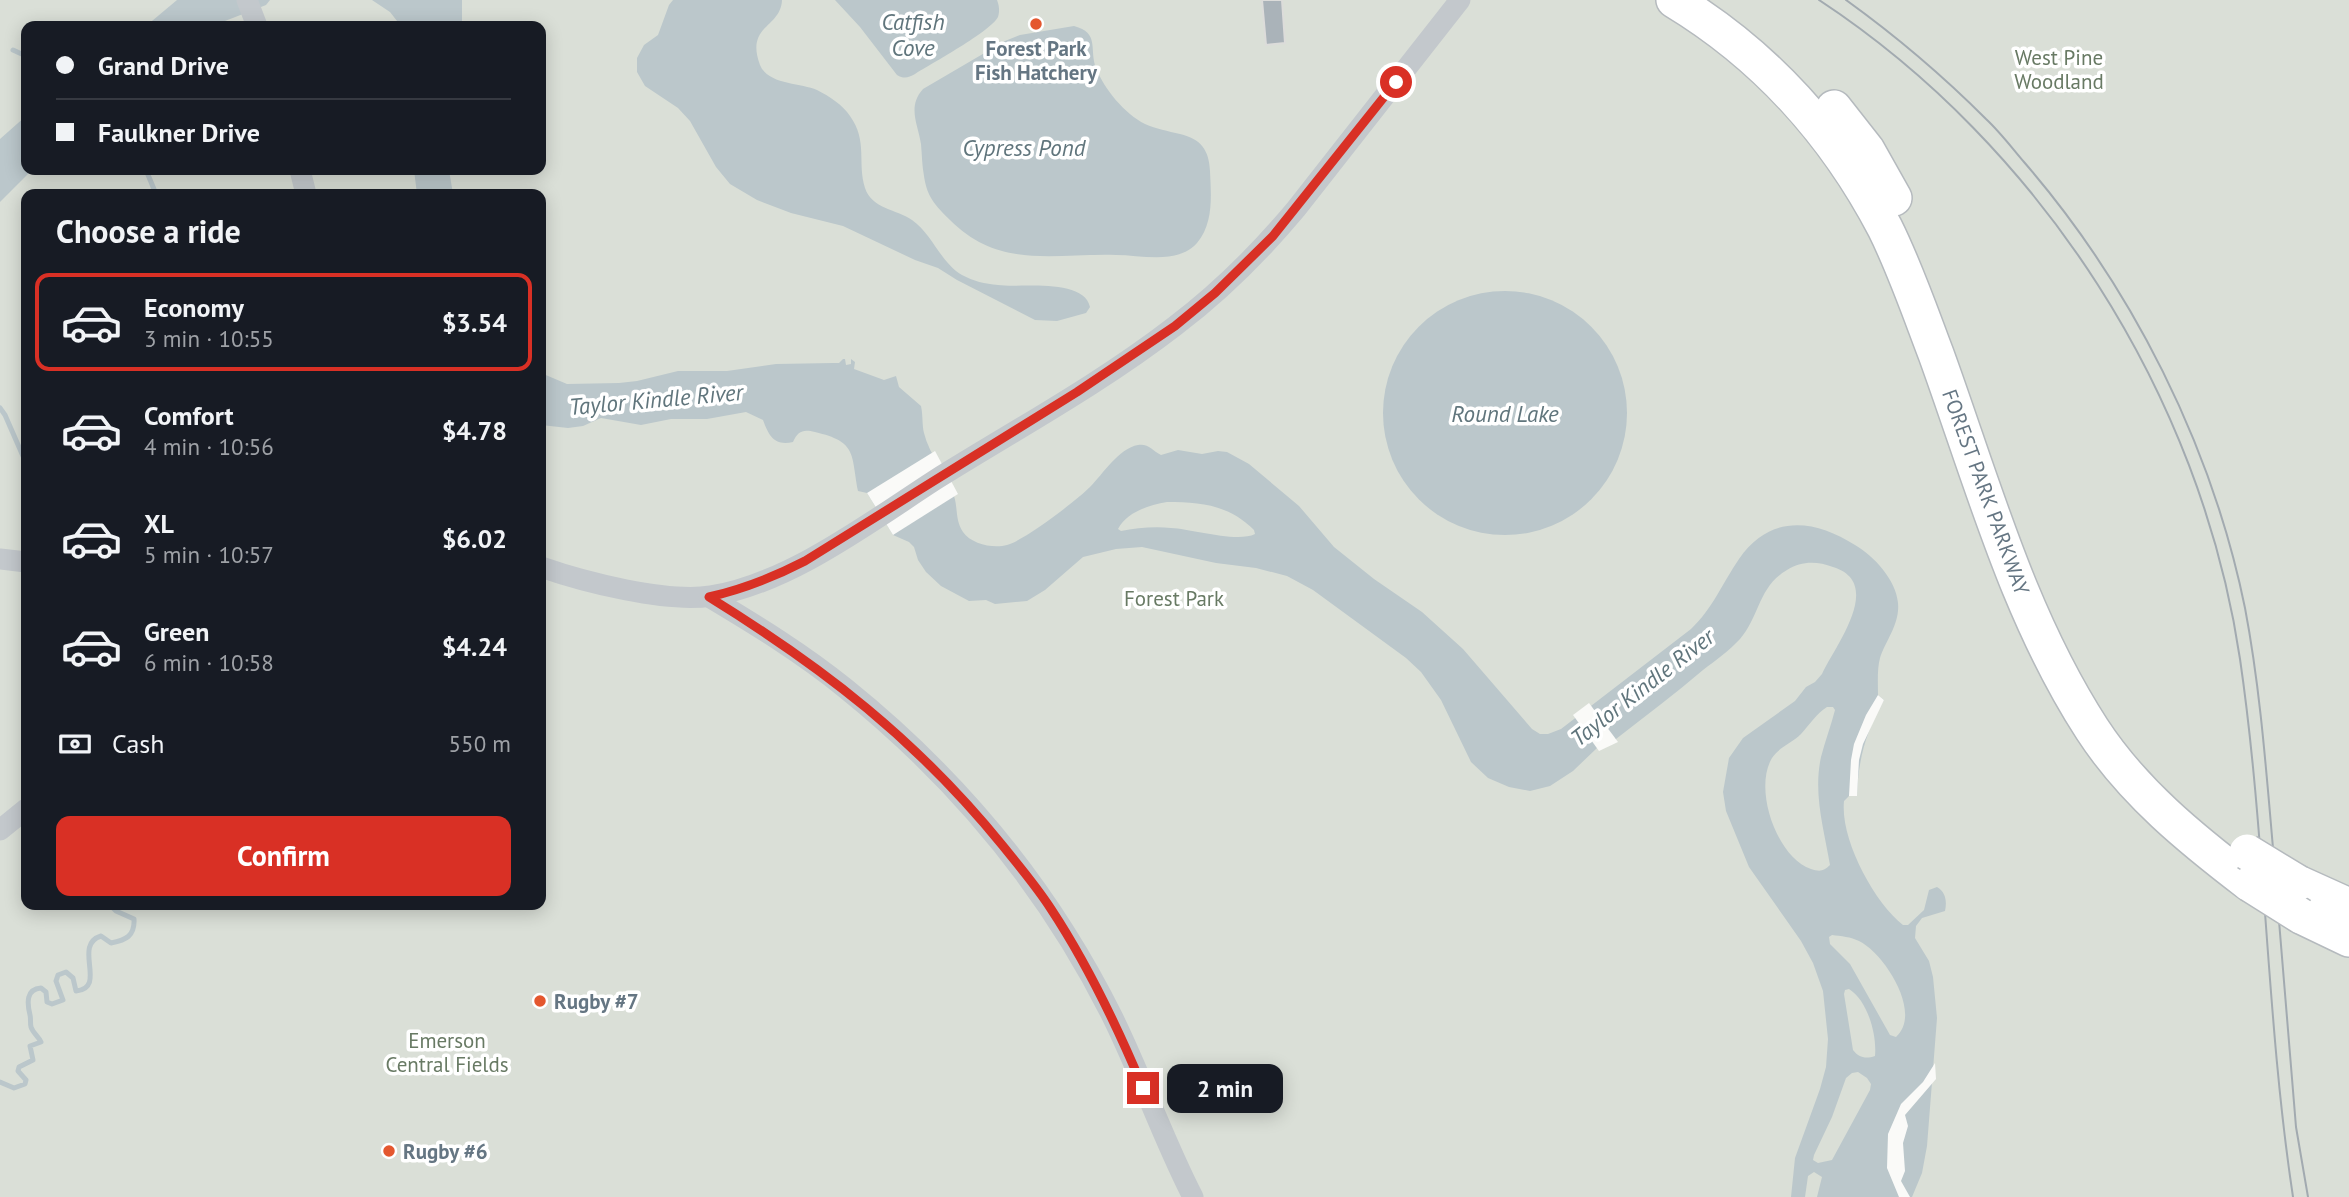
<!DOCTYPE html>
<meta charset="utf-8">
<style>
:root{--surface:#171b24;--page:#20242c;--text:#f1f3f6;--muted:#9ea1a6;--line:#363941;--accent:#d93025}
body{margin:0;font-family:"PT Sans",sans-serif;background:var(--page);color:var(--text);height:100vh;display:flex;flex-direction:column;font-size:26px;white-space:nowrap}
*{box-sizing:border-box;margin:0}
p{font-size:23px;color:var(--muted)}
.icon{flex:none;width:38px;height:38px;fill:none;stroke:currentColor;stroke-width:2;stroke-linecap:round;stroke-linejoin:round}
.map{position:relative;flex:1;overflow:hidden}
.details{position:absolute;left:21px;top:189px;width:525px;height:721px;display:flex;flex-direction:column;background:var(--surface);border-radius:14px;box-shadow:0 4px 18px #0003}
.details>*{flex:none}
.banner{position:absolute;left:21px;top:21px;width:525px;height:154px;border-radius:14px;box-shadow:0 4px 18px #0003;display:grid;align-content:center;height:154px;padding:0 35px;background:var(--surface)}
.end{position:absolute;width:32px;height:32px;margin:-16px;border:9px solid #d93025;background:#fff;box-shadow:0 0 0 4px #fff}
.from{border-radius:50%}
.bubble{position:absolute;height:49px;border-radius:14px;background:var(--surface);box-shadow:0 4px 18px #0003;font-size:23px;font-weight:800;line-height:49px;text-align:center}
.banner b{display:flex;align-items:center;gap:24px;height:66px;font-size:26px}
.banner b+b{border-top:2px solid var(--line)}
.banner i{width:18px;height:18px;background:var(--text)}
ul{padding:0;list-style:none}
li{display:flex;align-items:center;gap:21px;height:98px;margin:0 14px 10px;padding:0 21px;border:4px solid transparent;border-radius:14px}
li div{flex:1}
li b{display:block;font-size:26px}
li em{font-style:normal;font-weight:800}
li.on{border-color:var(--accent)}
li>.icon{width:63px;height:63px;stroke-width:1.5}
h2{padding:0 35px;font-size:32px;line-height:84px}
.pay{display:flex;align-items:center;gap:18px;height:77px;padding:0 35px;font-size:26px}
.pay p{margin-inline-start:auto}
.action{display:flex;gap:14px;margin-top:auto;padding:14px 35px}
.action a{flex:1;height:80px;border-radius:14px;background:var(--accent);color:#fff;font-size:28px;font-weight:800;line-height:80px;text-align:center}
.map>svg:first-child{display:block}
.green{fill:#dadfd7;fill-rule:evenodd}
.water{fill:#bbc7cb;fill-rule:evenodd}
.pier{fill:#fafaf8}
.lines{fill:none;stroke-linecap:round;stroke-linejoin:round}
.stream{stroke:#bbc7cb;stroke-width:5}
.building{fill:#aab3b9;stroke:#dcdcda;stroke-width:2}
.primary-casing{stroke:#b5babe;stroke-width:38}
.street{stroke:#c3c8cc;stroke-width:21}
.primary{stroke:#fff;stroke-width:35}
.tram{stroke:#a2aab0;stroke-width:2}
.primary-bridge-casing{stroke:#b5babe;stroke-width:38;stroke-linecap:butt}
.primary-bridge{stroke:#fff;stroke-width:35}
.route{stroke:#d93025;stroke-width:9}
.poi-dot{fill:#e4572e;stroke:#fff;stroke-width:2.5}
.labels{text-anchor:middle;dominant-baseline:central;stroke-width:7;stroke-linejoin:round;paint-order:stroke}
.poi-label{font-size:21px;font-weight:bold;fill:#657683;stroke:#fff;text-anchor:start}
.park-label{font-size:21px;fill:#687a64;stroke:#fff}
.street-label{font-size:21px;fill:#657683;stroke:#fff}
.water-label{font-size:23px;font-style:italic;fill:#60757c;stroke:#fff}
</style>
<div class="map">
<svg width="2349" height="1197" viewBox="0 0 2349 1197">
<rect width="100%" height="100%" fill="#fafaf8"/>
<path class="green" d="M0 0H2349V1197H0ZM26 26H541V170H26ZM26 194H541V905H26Z"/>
<g class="water">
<path d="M177 0H270L266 5 212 26H146Z"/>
<path d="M372 0H462V26H401L390 12Z"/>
<path d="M673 0H782C781 28 745 25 760 65 768 85 801 83 817 90 829 96 843 105 850 116 868 141 857 163 865 188 872 209 896 209 912 220 933 235 940 262 962 275 973 281 985 284 998 285 1019 288 1084 278 1090 307L1086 313 1057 321 1035 320 957 280 938 268 915 260 843 226 791 213 757 200 730 184 716 167 690 121 678 108 645 86 637 72V58L644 45 658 35 669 5Z"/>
<path d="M835 0H997C999 5 1000 11 998 17 991 31 931 64 915 74 908 78 904 79 897 75L860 27Z"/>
<path d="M1074 26C1100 33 1089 49 1096 68 1104 89 1125 114 1145 124 1156 129 1168 131 1180 134 1201 139 1209 150 1210 171 1211 195 1214 223 1197 243 1177 265 1142 255 1116 255 1054 253 1000 270 950 220 935 205 927 197 924 176 922 166 922 155 921 144 918 124 907 107 923 89L1005 41 1020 35Z"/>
<path d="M26 116V170H32L0 202V139Z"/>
<path d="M414 170H449L453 194H417Z"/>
<circle cx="1505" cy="413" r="122"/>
<path d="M843 359H845L846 365 851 364V359L855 362 854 369 884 380 896 376 899 387 921 406C923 415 922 425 924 433 929 455 947 474 954 496 958 508 955 520 963 532 971 544 994 549 1007 545 1025 540 1076 501 1090 487 1103 474 1119 448 1138 445 1148 443 1153 451 1161 455L1178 450 1202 454 1218 451 1227 452 1249 464 1299 506 1334 547 1374 579 1422 612 1463 649 1532 729 1540 734H1548L1561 729 1691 629C1713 608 1722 584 1739 559 1770 514 1814 519 1855 545 1874 556 1896 580 1898 603 1900 624 1886 640 1880 658 1877 669 1878 684 1878 695L1884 700C1866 731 1858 760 1857 796H1849L1844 801C1840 839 1874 902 1903 925H1908L1924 910 1929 890 1937 887C1946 892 1947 902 1945 911L1922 918 1916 926 1915 938 1929 961 1933 977 1937 1018 1927 1146 1922 1173 1912 1197H1817L1822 1177 1814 1172 1808 1176 1805 1197H1791L1795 1158 1820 1089 1826 1067 1828 1039 1823 991 1813 963 1801 941 1749 867 1726 811 1723 792 1729 758 1743 738 1795 701 1806 687 1815 682 1822 674C1835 646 1885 583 1833 567 1817 561 1801 561 1787 570 1758 587 1760 616 1740 639 1729 651 1716 660 1703 670 1675 694 1645 716 1616 739L1597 748 1573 771 1550 786 1530 791 1509 787 1488 778 1471 762 1441 700 1421 672 1406 658 1313 590 1287 576 1256 568 1216 563 1142 547 1116 549 1083 557 1045 590 1027 601 995 604 986 600 969 601 941 586 926 572 918 560 914 547 909 542 893 535 867 493 858 491C851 453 857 442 815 432 803 429 798 431 793 442 774 446 769 436 763 420L746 412 707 419H671L641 425 601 418 583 426 568 428 541 425V373L567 384 619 383 637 381 678 371H727L776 364 833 363H839ZM1167 502C1201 502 1229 505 1254 530L1255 534C1237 543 1192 529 1171 528 1155 526 1136 528 1121 531L1118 529C1127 512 1149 505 1167 502ZM1827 707H1833L1835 710C1831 726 1825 741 1821 757 1813 794 1824 829 1830 865 1824 871 1820 872 1811 869 1777 858 1753 789 1772 758 1779 747 1792 743 1801 734 1810 724 1816 714 1827 707ZM1832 935C1841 936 1851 937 1859 941 1884 953 1923 1013 1896 1037L1890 1035 1850 964 1830 944 1829 937ZM1849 989C1868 1001 1877 1035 1875 1056 1866 1059 1859 1058 1853 1050L1844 994 1845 990ZM1858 1072 1867 1078 1871 1084 1870 1090 1832 1160 1818 1163 1813 1160 1814 1155 1832 1117 1846 1078 1852 1073Z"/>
</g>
<g class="pier">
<path d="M935 451 958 494 893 535 867 493Z"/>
<path d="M1878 695 1884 700 1863 744 1859 760 1857 796H1849L1851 760 1854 744 1866 715Z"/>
<path d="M1589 703 1618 742 1599 751 1573 715Z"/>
<path d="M1935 1063 1936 1079 1905 1115 1908 1126 1903 1143 1905 1171 1901 1181 1910 1197H1899L1887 1168 1888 1134 1901 1104 1923 1082Z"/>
</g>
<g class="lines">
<g class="stream">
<path d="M13 50 26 56"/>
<path d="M146 170 156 194"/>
<path d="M0 408 5 415 26 463"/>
<path d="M0 1082 14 1088 25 1084 26 1080 18 1071 19 1067 33 1060 30 1046 41 1042C38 1036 33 1033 31 1027 30 1023 31 1019 30 1015 27 1003 26 989 41 988L46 992 47 1002 52 1004 63 1000 56 981 58 975 66 972 73 978 76 991C108 988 72 945 101 936L111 943C126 940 135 936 134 919L116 911 110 905"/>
</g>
</g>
<path class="building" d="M1262 0H1282L1285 43 1266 45Z"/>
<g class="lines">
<g class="primary-casing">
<g id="primary">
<path d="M1674 0C1765 55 1836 134 1885 228 1905 268 1920 312 1936 354 1982 481 2018 615 2092 729 2133 792 2191 839 2250 884"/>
<path d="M1834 108 1867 150 1894 198"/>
<path d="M2298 883 2349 906"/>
<path d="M2301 916 2349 939"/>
</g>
</g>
<g class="street">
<path d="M247 0 257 26"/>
<path d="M300 170 306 194"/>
<path d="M0 559 26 562"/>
<path d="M541 567C584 582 666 603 711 596 788 584 870 522 935 480 1015 430 1100 384 1175 326 1220 292 1260 252 1296 209L1460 0"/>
<path d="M709 597C756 625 803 654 845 688 958 779 1049 889 1113 1018 1142 1077 1163 1139 1193 1197"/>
<path d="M0 830 26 809"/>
</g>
<use href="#primary" class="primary"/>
<g class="tram">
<path d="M1819 0C2041 146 2201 395 2240 659 2266 837 2266 1019 2293 1197"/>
<path d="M1846 0C1896 36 1943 76 1986 119 2000 132 2012 148 2024 162 2132 287 2212 446 2245 608 2260 687 2266 768 2273 848 2281 941 2288 1034 2296 1127L2308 1197"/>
</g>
<g class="primary-bridge-casing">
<g id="primary-bridge">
<path d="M2247 852 2298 883"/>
<path d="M2250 884 2301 916"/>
</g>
</g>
<use href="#primary-bridge" class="primary-bridge"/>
</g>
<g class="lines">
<path class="route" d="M1143 1088C1117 1026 1088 965 1051 909 1037 887 1019 866 1003 846 917 740 824 668 709 597 744 589 774 577 805 561L1077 392 1175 326 1215 293 1273 236 1396 82"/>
</g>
<g class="poi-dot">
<circle cx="1036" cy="24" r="7"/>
<circle cx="540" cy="1001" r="7"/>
<circle cx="389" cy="1151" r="7"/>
</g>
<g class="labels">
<g class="poi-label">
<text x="1036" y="48" text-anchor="middle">Forest Park<tspan x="1036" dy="24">Fish Hatchery</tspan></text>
<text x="554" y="1001">Rugby #7</text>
<text x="403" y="1151">Rugby #6</text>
</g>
<g class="park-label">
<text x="2059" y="57">West Pine<tspan x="2059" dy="24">Woodland</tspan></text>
<text x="1174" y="598">Forest Park</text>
<text x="447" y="1040">Emerson<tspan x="447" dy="24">Central Fields</tspan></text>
</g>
<g class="street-label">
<text transform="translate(1986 492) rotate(70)">FOREST PARK PARKWAY</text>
</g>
<g class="water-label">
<text x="913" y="21">Catfish<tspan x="913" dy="26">Cove</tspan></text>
<text x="1024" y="147">Cypress Pond</text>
<text transform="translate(656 399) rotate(-5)">Taylor Kindle River</text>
<text x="1505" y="413">Round Lake</text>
<text transform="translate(1642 687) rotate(-38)">Taylor Kindle River</text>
</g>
</g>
</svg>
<i class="end from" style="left:1396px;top:82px"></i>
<i class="end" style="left:1143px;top:1088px"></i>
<div class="bubble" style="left:1167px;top:1064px;width:116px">2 min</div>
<div class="banner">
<b><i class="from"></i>Grand Drive</b>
<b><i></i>Faulkner Drive</b>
</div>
<section class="details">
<h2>Choose a ride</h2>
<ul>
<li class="on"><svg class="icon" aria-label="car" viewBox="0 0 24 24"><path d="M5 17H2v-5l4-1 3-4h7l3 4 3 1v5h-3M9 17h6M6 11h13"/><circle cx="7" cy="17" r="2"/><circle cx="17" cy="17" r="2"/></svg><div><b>Economy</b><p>3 min · 10:55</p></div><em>$3.54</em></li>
<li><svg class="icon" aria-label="car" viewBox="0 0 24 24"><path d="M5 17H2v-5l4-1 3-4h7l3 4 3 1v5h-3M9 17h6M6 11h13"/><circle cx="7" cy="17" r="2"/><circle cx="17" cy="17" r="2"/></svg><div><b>Comfort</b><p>4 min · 10:56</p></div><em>$4.78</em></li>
<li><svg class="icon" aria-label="car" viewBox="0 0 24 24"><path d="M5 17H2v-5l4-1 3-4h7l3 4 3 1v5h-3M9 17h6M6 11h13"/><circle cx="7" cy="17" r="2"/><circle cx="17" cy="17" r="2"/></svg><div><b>XL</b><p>5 min · 10:57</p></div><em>$6.02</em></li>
<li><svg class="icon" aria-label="car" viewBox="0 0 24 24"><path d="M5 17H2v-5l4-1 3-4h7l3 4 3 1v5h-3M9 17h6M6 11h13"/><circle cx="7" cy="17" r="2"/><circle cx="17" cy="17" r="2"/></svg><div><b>Green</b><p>6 min · 10:58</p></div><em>$4.24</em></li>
</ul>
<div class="pay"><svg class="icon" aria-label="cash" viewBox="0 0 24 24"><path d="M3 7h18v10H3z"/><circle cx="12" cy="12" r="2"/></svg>Cash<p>550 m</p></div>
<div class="action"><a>Confirm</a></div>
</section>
</div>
